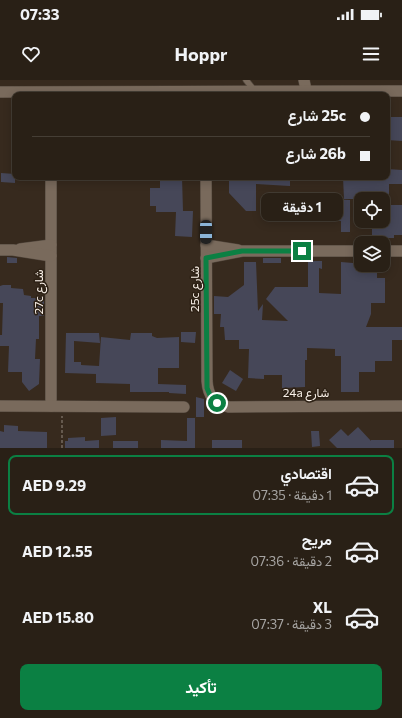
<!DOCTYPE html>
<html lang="ar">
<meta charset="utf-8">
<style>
:root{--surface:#292016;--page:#352d23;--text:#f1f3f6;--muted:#a5a3a1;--line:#453e35;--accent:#0b8043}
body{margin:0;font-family:Commissioner,Vazirmatn,sans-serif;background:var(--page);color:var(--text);direction:rtl;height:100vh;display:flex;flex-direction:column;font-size:15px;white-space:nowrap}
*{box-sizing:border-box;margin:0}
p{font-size:13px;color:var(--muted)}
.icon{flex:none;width:22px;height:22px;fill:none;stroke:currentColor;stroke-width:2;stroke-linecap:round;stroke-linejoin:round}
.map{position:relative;height:368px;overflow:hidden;direction:ltr}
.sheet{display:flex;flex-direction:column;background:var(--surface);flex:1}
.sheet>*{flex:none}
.top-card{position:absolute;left:12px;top:12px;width:378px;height:88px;border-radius:8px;box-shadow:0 2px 10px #0003,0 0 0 1px var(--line);direction:rtl;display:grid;align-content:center;height:88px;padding:0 20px;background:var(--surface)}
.controls{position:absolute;left:354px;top:112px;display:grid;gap:8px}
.controls a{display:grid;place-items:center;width:36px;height:36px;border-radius:8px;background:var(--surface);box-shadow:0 2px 10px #0003,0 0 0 1px var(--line);font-size:20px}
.end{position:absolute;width:18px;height:18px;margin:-9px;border:5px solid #0b8043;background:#fff;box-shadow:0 0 0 2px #fff}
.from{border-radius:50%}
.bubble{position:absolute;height:28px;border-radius:8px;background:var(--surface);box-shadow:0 2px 10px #0003,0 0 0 1px var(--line);font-size:13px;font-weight:700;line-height:28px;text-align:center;direction:rtl}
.car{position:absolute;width:12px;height:24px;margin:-12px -6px;border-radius:5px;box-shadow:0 0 3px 1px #0007;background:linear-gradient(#222 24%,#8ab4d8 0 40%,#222 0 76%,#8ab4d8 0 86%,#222 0)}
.top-card b{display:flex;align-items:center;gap:14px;height:38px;font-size:15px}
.top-card b+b{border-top:1px solid var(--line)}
.top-card i{width:10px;height:10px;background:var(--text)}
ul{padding:7px 0 0;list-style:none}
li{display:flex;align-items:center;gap:12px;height:60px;margin:0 8px 6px;padding:0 12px;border:2px solid transparent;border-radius:8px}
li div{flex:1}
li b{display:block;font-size:15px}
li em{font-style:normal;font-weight:700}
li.current{border-color:var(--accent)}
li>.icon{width:36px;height:36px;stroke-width:1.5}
.cta{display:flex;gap:8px;margin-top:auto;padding:8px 20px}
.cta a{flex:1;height:46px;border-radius:8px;background:var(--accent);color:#fff;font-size:16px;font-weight:700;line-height:46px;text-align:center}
.status{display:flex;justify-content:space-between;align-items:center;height:28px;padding:0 20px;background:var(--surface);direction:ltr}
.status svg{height:11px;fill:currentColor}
header{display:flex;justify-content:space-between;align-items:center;height:52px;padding:0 20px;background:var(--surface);font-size:18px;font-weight:700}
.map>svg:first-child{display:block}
.building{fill:#464758}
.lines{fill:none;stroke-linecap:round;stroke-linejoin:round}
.lane-casing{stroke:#53483e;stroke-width:7}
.street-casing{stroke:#53483e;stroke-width:12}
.path{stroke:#766a5f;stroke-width:1.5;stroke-dasharray:3 2;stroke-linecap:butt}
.lane{stroke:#796a5c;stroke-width:5.5}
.street{stroke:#796a5c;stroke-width:11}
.route{stroke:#0b8043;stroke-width:5}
.labels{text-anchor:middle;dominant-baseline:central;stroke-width:3;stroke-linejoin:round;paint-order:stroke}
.street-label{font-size:12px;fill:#f9f0e8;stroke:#2d2115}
</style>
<div class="status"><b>07:33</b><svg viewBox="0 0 49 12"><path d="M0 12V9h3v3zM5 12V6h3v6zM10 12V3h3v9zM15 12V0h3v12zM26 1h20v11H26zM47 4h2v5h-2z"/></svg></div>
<header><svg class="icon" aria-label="menu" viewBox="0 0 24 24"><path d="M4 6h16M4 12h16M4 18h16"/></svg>Hoppr<svg class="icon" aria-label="heart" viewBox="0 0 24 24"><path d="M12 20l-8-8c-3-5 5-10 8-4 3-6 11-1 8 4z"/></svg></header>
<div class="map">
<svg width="402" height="368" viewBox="0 0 402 368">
<rect width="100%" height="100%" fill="#372a1e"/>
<g class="building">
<path d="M387 37H402V61L387 60Z"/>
<path d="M387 89 402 90V104H389V119H344L343 97H387Z"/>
<path d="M1 93 15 94V103L1 102Z"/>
<path d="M173 97H182L183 131H193L192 157 175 156 176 132H156V126H150V108H160V99H173Z"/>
<path d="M229 97H290V106L256 104V131H246L229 113Z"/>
<path d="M310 118 350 120V152H341V141L310 140Z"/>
<path d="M383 125H402V155H394V158H383V163H372V141H383Z"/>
<path d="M7 177 17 178V183H7Z"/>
<rect x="263" y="178" width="18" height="5"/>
<path d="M308 181H322V189L319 188V213L341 214V182L377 185V198H385V223H371V234L366 247H402V260H392V281H375V292H359V312H341V276H335V269L307 268V280H305V307L282 308V295H264V299L248 298 249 269H239V260H225L224 247H220L221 234H214V216L228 217 244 205V182H256L258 231 263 224 262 240 288 241 266 219 275 207H308Z"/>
<path d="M3 205H11V208L23 209 24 215 31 216V218H44V236H39V259H36L35 279H40L39 304 29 311 22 302V292H8L9 266H0V255H2L3 223H0V206Z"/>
<path d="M181 252H196L195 263 181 262Z"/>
<path d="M66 253H99L100 263 74 261V282H81V285L99 286 101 257 130 260 131 253H152V256L157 258 179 257V288H158V304L186 305V314L169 313V312H130V304L96 303V294L65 293Z"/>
<path d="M230 290 243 299 236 311 222 303Z"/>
<path d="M196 317 204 319V337H196Z"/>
<path d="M116 337V355L101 356V338Z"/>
<path d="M187 338H195V368H161V360L187 361Z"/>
<path d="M4 345 18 346V351L47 352V368H0V351L4 352Z"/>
<path d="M358 347 371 361V360H394V368H337L329 360 341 349 348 356Z"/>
<path d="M311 351H319L320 366 312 367Z"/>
<path d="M85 357V361L99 360V368H65V361H68V358Z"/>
<rect x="212" y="360" width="30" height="8"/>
<rect x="113" y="361" width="25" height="7"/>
</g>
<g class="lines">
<g class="lane-casing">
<path id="lane" d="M246 0 254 10"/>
</g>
<g class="street-casing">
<g id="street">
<path d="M304 0 306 10"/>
<path d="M0 12 402 11"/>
<path d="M51 97V326"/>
<path d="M206 97 207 301C208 316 214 324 229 327L402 326"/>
<path d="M206 165 238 170"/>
<path d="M20 169 51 165"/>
<path d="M0 170H13L51 176"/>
<path d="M383 171H402"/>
<path d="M206 178 242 171H361"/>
<path d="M0 326 184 327"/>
</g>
</g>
<path class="path" d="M62 368V336"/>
<use href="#lane" class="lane"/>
<use href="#street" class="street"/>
</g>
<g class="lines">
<path class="route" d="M217 323 212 320 207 308 206 178 242 171H302"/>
</g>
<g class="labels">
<g class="street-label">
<text transform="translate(194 209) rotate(-90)">25c شارع</text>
<text transform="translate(38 212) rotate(-90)">27c شارع</text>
<text x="306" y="312">24a شارع</text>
</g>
</g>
</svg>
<div class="controls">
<a><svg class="icon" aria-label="locate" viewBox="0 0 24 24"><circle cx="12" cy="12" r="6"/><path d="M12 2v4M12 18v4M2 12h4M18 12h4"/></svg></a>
<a><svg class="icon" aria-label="layers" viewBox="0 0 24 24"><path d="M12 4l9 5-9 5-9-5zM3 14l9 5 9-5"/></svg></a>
</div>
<i class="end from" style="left:217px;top:323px"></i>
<i class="end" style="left:302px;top:171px"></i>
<div class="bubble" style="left:261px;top:113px;width:82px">1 دقيقة</div>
<i class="car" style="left:206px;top:152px;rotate:180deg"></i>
<div class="top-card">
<b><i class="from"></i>25c شارع</b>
<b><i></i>26b شارع</b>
</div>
</div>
<section class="sheet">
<ul>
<li class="current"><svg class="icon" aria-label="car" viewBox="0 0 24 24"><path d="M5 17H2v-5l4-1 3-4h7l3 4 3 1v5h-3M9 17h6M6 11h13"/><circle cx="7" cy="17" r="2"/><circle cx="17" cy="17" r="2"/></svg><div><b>اقتصادي</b><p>1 دقيقة · 07:35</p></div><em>AED 9.29</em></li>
<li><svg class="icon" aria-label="car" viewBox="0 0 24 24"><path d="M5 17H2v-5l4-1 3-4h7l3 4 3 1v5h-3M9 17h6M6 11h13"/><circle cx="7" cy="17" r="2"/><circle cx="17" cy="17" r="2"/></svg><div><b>مريح</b><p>2 دقيقة · 07:36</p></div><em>AED 12.55</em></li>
<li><svg class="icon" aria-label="car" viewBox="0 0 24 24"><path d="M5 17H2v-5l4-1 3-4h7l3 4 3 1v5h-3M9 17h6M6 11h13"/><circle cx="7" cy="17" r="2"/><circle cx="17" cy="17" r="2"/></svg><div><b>XL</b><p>3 دقيقة · 07:37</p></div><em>AED 15.80</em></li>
</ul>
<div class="cta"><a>تأكيد</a></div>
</section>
